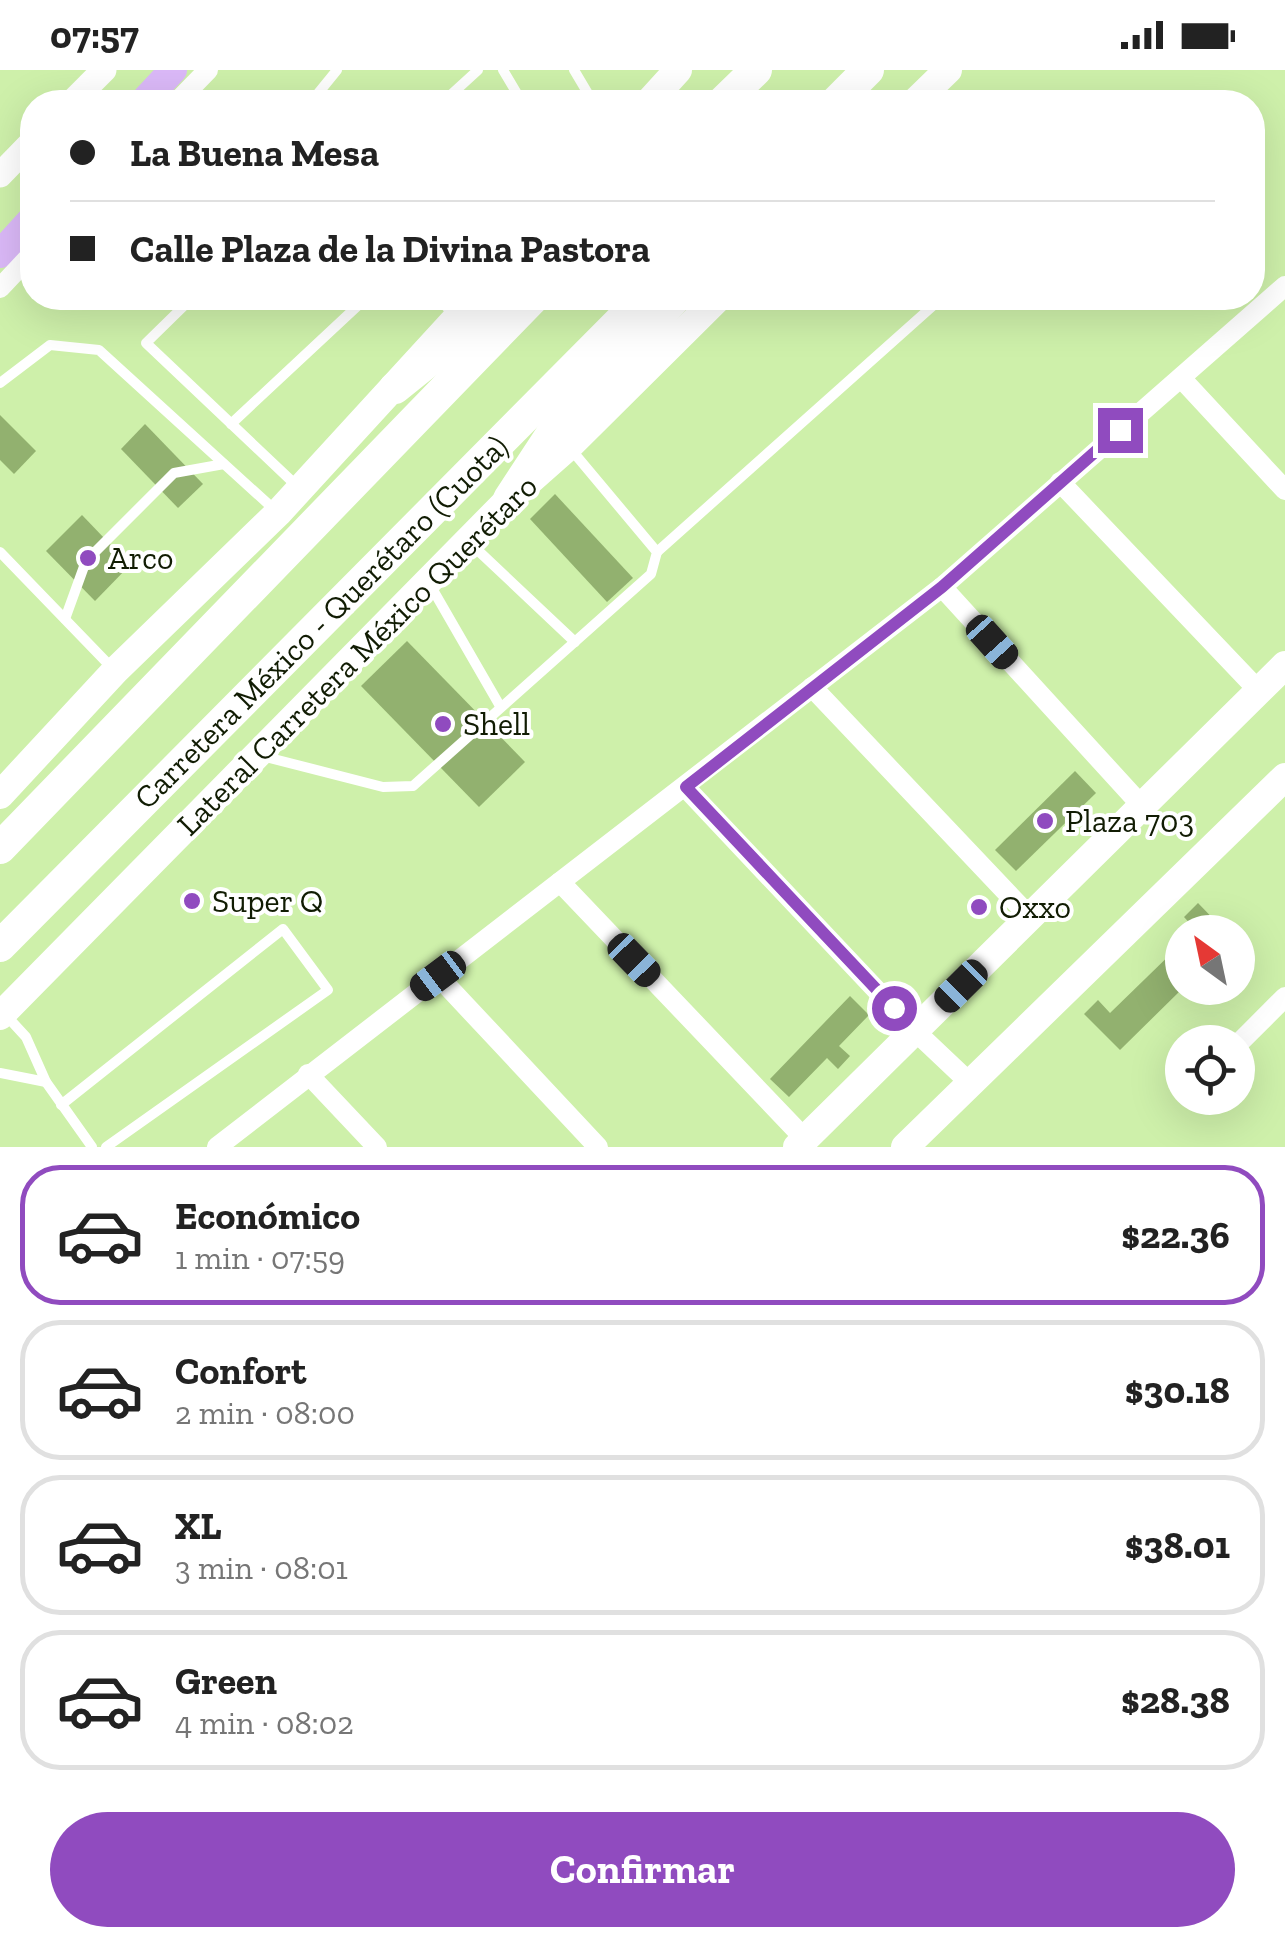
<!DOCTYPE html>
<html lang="es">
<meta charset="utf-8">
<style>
:root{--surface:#fff;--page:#f2f2f2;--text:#222;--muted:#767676;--line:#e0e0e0;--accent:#904bbf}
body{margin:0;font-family:"Zilla Slab",serif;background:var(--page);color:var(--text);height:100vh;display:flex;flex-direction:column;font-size:38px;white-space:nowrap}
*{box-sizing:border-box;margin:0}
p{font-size:32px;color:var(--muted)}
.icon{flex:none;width:55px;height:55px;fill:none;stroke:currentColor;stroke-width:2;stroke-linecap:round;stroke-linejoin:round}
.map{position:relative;height:1077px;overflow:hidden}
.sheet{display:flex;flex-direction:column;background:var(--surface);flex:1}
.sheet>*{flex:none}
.top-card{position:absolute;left:20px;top:20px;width:1245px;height:220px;border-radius:40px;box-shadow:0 10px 40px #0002;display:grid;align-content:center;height:220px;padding:0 50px;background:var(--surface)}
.needle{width:65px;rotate:327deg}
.buttons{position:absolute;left:1165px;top:845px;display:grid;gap:20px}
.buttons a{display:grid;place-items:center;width:90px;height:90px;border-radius:50%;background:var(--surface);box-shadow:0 10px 40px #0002;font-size:50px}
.end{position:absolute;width:45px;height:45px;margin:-22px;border:12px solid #904bbf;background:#fff;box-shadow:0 0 0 5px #fff}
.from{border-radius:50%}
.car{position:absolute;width:30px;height:60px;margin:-30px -15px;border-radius:12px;box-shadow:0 0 8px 2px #0007;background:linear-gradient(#222 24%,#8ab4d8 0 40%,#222 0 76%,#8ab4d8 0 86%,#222 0)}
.top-card b{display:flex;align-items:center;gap:35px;height:95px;font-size:38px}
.top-card b+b{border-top:2px solid var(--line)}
.top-card i{width:25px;height:25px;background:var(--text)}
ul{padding:18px 0 0;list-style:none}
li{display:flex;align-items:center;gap:30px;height:140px;margin:0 20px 15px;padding:0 30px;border:5px solid var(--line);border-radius:40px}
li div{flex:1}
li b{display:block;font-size:38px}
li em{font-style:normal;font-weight:700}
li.selected{border-color:var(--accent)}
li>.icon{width:90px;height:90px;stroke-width:1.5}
.cta{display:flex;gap:20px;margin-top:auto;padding:20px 50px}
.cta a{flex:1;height:115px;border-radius:60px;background:var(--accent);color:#fff;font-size:40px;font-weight:700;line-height:115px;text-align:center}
.status{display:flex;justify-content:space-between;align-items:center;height:70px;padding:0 50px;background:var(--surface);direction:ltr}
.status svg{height:28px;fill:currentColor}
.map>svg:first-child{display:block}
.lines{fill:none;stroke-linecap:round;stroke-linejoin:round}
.canal{stroke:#dbb9f8;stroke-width:28}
.building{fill:#92b16f}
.service{stroke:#fff;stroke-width:10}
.minor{stroke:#fff;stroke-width:20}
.tertiary{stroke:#fff;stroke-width:25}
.secondary{stroke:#fff;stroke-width:28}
.trunk{stroke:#fff;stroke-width:32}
.route{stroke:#904bbf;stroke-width:12}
.poi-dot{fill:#904bbf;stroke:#fff;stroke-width:4}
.labels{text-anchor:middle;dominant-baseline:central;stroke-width:8;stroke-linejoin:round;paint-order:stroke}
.poi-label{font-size:32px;fill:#111c03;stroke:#fff;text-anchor:start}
.street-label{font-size:32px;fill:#111c03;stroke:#fff}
</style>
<div class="status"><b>07:57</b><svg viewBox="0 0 49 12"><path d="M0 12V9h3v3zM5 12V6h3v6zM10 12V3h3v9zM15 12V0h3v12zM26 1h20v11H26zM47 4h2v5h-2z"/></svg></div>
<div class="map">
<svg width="1285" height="1077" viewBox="0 0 1285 1077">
<rect width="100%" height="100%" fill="#cef0aa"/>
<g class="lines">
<g class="canal">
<path d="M143 32 173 0"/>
<path d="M0 184 32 149"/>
</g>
</g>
<g class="building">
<path d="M0 345 36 381 14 404 0 390Z"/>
<path d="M145 354 203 414 178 438 121 379Z"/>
<path d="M555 424 633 508 607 532 530 449Z"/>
<path d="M82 445 130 495 95 531 46 481Z"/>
<path d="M407 571 525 692 479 737 361 616Z"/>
<path d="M1075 701 1096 723 1016 801 995 780Z"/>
<path d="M1198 833 1226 862H1193L1196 860 1184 847Z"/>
<path d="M1182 873V919L1120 980 1084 944 1098 930 1110 943Z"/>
<path d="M850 926 869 945 839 976 850 986 838 999 827 988 789 1027 770 1009Z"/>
</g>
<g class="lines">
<g class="service">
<path d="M503 0 522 32"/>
<path d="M574 0 593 32"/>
<path d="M311 32 337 0"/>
<path d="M443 32 478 0"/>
<path d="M192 228 146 273 299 418"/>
<path d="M439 228 456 248"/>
<path d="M0 313 50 275 99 280 277 442"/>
<path d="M231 354 366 228"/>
<path d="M470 473 575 572"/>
<path d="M0 482 114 600"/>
<path d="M657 482 936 233"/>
<path d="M429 513 500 636"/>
<path d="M65 549 86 491 174 403 224 394"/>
<path d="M262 686 383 717 413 716 651 504 657 482 569 377"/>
<path d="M4 943 26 967 46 1012 92 1077"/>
<path d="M0 1003 46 1012"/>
<path d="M61 1035 283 859 328 920 106 1077"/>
</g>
<g class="minor">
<path d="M177 32 208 0"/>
<path d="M0 218 32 184"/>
<path d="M1181 308 1285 420"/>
<path d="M1060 412 1259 621"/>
<path d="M942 517 1142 736"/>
<path d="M812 617 1030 847"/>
<path d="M685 717 915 961 970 1013"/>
<path d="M560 812 805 1069"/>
<path d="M437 905 598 1077"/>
<path d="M1238 974 1285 927"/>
<path d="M308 1004 377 1077"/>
<path d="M217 1077 942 517 1285 216"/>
</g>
<g class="tertiary">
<path d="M72 32 104 0"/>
<path d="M0 105 32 72"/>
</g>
<g class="secondary">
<path d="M649 32 678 0"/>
<path d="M915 32 948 0"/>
<path d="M0 725 115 601 278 443 475 228"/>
<path d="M0 946 509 429 569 376 718 228"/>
<path d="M797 1077 1285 595"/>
<path d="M905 1077 1285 707"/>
</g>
<g class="trunk">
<path d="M723 32 756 0"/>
<path d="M836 32 868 0"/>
<path d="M395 318 507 228"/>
<path d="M509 429 551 365 675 228"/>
<path d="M0 778 533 228"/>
<path d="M0 876 643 228"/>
</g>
</g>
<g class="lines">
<path class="route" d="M894 938 686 717 942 517 1120 360"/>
</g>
<g class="poi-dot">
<circle cx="88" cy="488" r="10"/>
<circle cx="443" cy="654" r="10"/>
<circle cx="1045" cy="751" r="10"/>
<circle cx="192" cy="831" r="10"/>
<circle cx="979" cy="837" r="10"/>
</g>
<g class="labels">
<g class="poi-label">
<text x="108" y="488">Arco</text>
<text x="463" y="654">Shell</text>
<text x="1065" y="751">Plaza 703</text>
<text x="212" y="831">Super Q</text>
<text x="999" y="837">Oxxo</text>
</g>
<g class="street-label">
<text transform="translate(321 552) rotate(-45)">Carretera México - Querétaro (Cuota)</text>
<text transform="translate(357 585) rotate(-45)">Lateral Carretera México Querétaro</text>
</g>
</g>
</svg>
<div class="buttons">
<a><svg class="needle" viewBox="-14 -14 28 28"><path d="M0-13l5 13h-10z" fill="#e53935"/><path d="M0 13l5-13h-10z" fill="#767676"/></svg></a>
<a><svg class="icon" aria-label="locate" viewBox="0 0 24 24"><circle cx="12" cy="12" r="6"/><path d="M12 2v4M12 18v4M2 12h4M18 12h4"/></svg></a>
</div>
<i class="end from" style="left:894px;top:938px"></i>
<i class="end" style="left:1120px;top:360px"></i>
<i class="car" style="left:992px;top:572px;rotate:138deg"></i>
<i class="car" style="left:634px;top:890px;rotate:136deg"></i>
<i class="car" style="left:438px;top:906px;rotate:233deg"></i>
<i class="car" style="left:961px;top:916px;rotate:225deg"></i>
<div class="top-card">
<b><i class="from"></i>La Buena Mesa</b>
<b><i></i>Calle Plaza de la Divina Pastora</b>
</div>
</div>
<section class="sheet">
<ul>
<li class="selected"><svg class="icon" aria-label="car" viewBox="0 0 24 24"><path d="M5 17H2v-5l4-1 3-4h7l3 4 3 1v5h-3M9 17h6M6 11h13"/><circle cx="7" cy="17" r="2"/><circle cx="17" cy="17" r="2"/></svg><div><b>Económico</b><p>1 min · 07:59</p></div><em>$22.36</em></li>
<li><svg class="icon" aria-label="car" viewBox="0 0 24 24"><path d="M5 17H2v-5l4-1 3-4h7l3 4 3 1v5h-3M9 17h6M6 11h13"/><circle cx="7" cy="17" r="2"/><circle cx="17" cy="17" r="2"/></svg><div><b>Confort</b><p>2 min · 08:00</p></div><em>$30.18</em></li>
<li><svg class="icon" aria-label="car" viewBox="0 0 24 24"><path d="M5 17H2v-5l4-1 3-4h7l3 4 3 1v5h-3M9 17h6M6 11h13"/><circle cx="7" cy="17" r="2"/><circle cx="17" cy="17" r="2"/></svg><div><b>XL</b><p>3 min · 08:01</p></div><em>$38.01</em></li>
<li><svg class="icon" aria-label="car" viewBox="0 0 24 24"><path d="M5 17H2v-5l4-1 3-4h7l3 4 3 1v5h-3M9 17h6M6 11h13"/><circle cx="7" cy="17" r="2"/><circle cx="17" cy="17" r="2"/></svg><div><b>Green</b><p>4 min · 08:02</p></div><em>$28.38</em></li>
</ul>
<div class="cta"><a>Confirmar</a></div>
</section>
